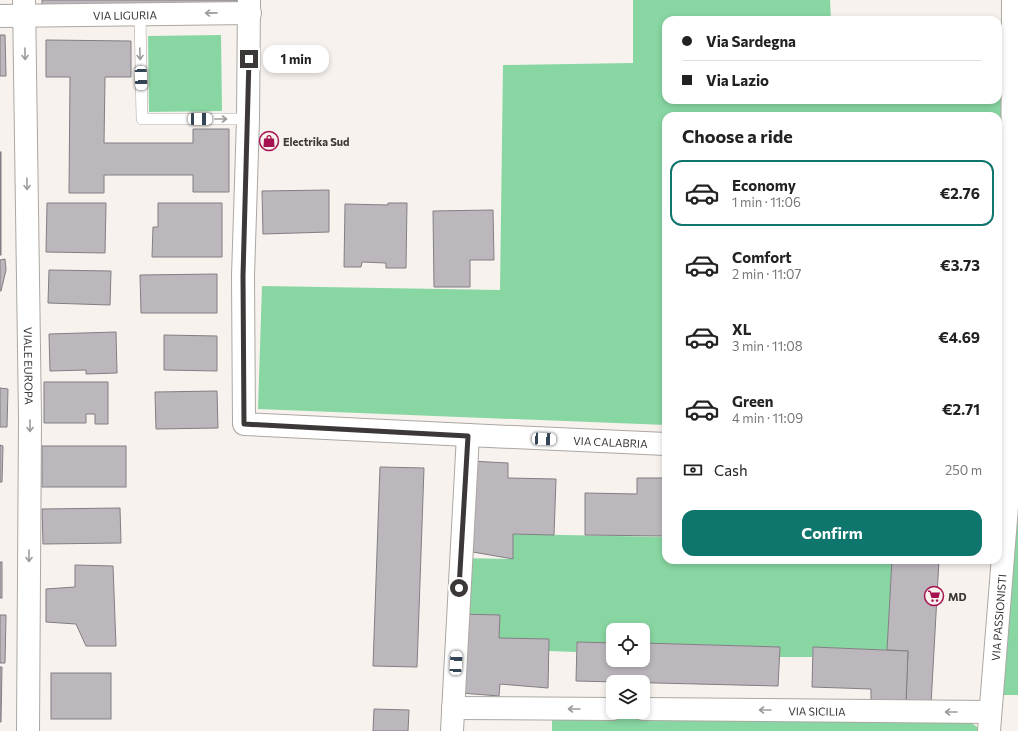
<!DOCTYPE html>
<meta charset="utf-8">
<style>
:root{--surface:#fff;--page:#f6f6f6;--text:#222;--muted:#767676;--line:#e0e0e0;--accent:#0f766e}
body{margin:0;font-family:Commissioner,sans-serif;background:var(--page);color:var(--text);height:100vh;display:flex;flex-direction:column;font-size:15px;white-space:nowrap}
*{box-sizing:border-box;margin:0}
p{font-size:13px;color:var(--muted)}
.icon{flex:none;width:22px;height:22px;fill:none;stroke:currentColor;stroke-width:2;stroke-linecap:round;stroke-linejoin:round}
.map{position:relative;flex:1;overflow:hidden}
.side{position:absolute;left:662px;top:112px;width:340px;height:452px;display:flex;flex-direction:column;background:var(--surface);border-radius:12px;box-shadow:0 2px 6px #0003}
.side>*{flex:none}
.hud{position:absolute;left:662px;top:16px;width:340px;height:88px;border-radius:12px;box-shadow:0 2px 6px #0003;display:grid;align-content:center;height:88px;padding:0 20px;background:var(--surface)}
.buttons{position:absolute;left:606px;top:623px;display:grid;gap:8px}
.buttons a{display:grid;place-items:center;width:44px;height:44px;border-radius:8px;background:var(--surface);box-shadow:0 2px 6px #0003;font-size:20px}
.end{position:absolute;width:18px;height:18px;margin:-9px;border:5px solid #3b3837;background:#fff;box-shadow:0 0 0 2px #fff}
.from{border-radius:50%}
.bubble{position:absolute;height:28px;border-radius:12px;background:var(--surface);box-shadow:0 2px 6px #0003;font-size:13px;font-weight:700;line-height:28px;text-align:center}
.car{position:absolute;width:12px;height:24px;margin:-12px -6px;border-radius:5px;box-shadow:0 0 3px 1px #0007;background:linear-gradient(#fff 24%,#345 0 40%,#fff 0 76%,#345 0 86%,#fff 0)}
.hud b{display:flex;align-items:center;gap:14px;height:38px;font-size:15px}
.hud b+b{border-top:1px solid var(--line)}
.hud i{width:10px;height:10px;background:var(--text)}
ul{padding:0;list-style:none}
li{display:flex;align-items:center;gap:12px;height:66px;margin:0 8px 6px;padding:0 12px;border:2px solid transparent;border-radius:12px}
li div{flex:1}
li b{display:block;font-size:15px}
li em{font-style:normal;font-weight:700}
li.on{border-color:var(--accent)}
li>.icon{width:36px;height:36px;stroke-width:1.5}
h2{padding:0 20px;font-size:18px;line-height:48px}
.pay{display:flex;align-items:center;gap:10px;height:44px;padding:0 20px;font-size:15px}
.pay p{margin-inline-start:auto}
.cta{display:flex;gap:8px;margin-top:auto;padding:8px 20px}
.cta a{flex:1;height:46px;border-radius:12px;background:var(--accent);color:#fff;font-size:16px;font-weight:700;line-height:46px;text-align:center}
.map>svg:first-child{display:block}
.green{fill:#88d7a2}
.building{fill:#bcb7bd;stroke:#827e83}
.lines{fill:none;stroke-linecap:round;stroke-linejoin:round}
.service-casing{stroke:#aca7a2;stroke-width:12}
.minor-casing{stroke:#aca7a2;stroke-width:24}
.service{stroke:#fff;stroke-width:11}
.minor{stroke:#fff;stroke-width:22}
.oneway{stroke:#9d9c9b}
.route{stroke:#3b3837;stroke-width:5}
.labels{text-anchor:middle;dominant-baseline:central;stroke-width:3;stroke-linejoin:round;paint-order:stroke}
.street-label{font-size:11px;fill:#3b3837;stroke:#f7f2ed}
.poi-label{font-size:11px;font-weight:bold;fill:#3b3837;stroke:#f7f2ed;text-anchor:start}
</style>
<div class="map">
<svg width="1018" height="731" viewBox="0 0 1018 731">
<rect width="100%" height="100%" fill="#f7f2ed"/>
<g class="green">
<path d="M633 0H830L831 20H666V100H998V26H1008L1004 341H998V116H666V425L258 409 262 286 500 290 503 65 633 63Z"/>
<path d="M221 35 222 111 149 112 148 36Z"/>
<path d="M1018 458V695H1003Z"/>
<path d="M513 534 666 537V560H892L887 650 813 647 812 657H780V647L643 643V630H613V643L577 642 576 652 549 651V639L499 638V615L460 614 461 558 513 559Z"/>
<path d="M552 718 957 719C967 720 972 722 979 729V731H552Z"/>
</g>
<g class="building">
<rect x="42" y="0" width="195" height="7"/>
<path d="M0 35H5L6 76H0Z"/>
<path d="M46 40 131 41V77H105L104 143H193V129H229V192H193V175H104V193H69L70 77H46Z"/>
<rect x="0" y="152" width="1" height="103"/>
<path d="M329 190V232L263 234 262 191Z"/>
<path d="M47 203H106L105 253 46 252Z"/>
<path d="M158 203H222V257H152L153 227H158Z"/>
<path d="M388 203H407L406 268H386V263L362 262 361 267H344L345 204 388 205Z"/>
<path d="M493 210 494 260H470V287H434L433 211Z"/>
<path d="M5 259 6 270 1 291H0V260Z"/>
<path d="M49 270 111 271 110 305 48 303Z"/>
<path d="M217 274V313H141L140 275Z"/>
<path d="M116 332 117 373 86 374V370L50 371 49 334Z"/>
<path d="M164 335 217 336V371L164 370Z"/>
<path d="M1003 367 1005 405H998V368Z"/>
<path d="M44 382H108V424H95V414H86V423H44Z"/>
<path d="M0 388 8 389 7 427H0Z"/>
<path d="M217 391 218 428 156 429 155 392Z"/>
<path d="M0 445 3 446 2 482H0Z"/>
<rect x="42" y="446" width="84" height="41"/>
<path d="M470 461 508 463V478L556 479 554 535 513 534V559L467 551Z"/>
<path d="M380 467 424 468 417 667 373 666Z"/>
<path d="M637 478H666V536L585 535V493L637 494Z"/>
<path d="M120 508 121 543 43 544 42 509Z"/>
<path d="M892 560H939L931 704 906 703 908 651 887 650Z"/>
<rect x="0" y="562" width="2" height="36"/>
<path d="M75 565 113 566 116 646H86L76 624 46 622V589L75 587Z"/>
<path d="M460 614 500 615 499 638 549 639 548 688 500 684 499 696 461 693Z"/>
<path d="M0 615H6L5 663H0Z"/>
<path d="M577 642 613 643V660H643V643L780 647 778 686 576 681Z"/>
<path d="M813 647 908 651 906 703 871 701V689L812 687Z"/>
<path d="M0 667H2L1 722H0Z"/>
<rect x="51" y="673" width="60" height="46"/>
<path d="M374 709 409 710 408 731H373Z"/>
</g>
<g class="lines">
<g class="service-casing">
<path id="service" d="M140 15 142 119H248"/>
</g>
<g class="minor-casing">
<g id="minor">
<path id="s1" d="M24 0 30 419 28 731"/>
<path id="s2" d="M249 0 248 119 243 276 244 424 468 435 666 444"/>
<path id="s3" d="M0 16 250 13"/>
<path d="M453 708 613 709"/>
<path id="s4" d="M643 709 990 712"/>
<path d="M452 731 468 435"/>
<path id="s5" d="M989 731 1011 457 1013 0"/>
</g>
</g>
<use href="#service" class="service"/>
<use href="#minor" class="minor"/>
</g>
<defs><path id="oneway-shaft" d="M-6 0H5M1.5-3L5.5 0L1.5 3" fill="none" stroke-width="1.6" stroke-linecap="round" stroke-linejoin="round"/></defs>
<g class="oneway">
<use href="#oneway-shaft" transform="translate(211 13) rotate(179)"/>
<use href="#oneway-shaft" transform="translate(25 54) rotate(89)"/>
<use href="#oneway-shaft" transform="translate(140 54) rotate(88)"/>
<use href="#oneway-shaft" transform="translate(221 119)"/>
<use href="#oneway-shaft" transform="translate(27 184) rotate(89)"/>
<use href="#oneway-shaft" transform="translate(30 426) rotate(90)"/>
<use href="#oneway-shaft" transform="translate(29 556) rotate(90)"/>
<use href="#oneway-shaft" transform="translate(574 709) rotate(-180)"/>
<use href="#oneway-shaft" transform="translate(765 710) rotate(-180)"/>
<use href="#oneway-shaft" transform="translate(951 712) rotate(-180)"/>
</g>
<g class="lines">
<path class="route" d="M249 59 243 276 244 424 468 436 459 588"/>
</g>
<defs>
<g id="shop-ring" transform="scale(1)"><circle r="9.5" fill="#f7f2ed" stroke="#a5124f" stroke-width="1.5"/><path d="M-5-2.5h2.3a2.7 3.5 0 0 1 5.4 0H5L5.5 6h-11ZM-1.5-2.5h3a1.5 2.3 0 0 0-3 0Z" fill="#a5124f"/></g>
<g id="supermarket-ring" transform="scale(1)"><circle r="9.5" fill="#f7f2ed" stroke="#a5124f" stroke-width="1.5"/><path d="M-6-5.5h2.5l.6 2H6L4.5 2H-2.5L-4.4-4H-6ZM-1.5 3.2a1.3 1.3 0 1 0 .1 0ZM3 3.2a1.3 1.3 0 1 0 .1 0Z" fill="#a5124f"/></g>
</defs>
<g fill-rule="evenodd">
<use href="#shop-ring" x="269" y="141"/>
<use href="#supermarket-ring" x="934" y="596"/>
</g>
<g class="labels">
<g class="street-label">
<text stroke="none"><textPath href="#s3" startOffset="125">VIA LIGURIA</textPath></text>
<text stroke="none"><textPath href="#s1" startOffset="366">VIALE EUROPA</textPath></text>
<text stroke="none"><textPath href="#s2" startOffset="791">VIA CALABRIA</textPath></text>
<text stroke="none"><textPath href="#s5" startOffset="114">VIA PASSIONISTI</textPath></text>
<text stroke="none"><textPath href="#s4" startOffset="174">VIA SICILIA</textPath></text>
</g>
<g class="poi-label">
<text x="283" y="141">Electrika Sud</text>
<text x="948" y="596">MD</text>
</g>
</g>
</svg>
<div class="buttons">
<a><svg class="icon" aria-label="locate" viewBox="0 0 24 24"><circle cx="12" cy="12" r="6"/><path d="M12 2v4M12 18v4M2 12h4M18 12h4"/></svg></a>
<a><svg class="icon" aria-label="layers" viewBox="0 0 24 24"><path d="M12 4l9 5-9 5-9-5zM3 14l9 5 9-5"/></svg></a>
</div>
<i class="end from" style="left:459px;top:588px"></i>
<i class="end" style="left:249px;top:59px"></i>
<div class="bubble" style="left:263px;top:45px;width:66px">1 min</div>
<i class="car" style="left:141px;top:78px;rotate:178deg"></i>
<i class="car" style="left:200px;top:119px;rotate:90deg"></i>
<i class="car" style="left:544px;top:439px;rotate:93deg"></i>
<i class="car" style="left:456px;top:663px;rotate:3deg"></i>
<div class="hud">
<b><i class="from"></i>Via Sardegna</b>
<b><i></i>Via Lazio</b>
</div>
<section class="side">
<h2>Choose a ride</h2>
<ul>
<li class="on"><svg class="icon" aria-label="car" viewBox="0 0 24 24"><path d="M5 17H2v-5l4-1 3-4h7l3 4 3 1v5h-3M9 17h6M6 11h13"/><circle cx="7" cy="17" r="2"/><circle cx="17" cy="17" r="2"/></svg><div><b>Economy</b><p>1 min · 11:06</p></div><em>€2.76</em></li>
<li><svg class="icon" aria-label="car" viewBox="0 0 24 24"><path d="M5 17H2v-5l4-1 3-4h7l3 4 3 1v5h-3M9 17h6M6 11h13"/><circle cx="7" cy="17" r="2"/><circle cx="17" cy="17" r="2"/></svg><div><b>Comfort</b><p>2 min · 11:07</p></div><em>€3.73</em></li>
<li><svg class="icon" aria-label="car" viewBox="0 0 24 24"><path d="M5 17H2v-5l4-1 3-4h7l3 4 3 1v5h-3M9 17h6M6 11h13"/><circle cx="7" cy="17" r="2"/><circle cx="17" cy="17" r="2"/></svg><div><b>XL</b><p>3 min · 11:08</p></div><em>€4.69</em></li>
<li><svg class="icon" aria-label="car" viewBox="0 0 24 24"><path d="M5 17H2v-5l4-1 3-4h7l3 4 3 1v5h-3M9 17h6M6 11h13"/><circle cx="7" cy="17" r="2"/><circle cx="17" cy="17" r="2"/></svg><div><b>Green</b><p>4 min · 11:09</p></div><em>€2.71</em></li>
</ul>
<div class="pay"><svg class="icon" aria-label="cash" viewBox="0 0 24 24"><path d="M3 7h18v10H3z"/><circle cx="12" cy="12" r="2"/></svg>Cash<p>250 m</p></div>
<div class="cta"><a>Confirm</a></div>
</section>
</div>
